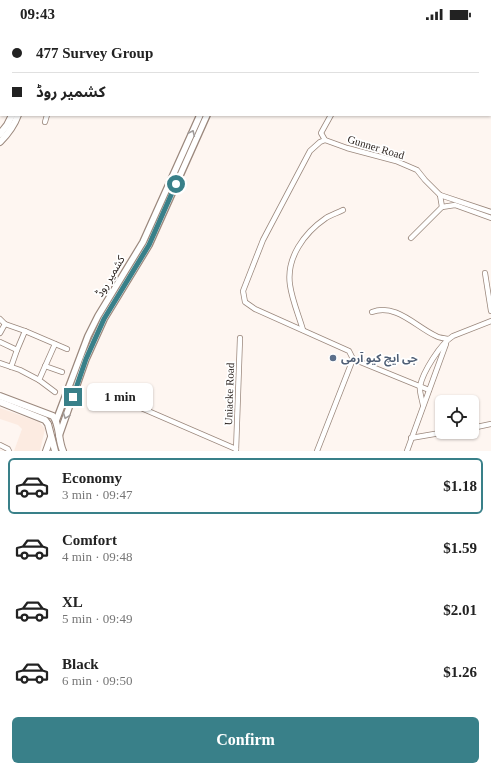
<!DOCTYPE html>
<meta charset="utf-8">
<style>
:root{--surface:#fff;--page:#f2f2f2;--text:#222;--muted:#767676;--line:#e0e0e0;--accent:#398089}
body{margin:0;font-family:"Times New Roman","Noto Sans Arabic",serif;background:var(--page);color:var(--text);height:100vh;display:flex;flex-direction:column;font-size:15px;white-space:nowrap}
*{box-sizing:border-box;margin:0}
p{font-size:13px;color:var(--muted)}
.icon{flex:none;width:22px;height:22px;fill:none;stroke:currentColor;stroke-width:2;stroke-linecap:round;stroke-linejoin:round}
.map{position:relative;height:423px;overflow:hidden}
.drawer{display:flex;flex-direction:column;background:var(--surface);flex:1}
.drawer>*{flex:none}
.hud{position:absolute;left:0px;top:0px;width:491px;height:88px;box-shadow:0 1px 3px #0004;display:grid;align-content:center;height:88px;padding:0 12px;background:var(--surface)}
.tools{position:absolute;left:435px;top:367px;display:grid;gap:8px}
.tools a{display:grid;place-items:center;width:44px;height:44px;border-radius:6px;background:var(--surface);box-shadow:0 1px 3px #0004;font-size:20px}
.end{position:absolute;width:18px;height:18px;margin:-9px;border:5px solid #398089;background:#fff;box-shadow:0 0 0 2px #fff}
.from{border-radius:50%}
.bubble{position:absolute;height:28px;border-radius:6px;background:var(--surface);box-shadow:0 1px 3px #0004;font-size:13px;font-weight:700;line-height:28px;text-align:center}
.hud b{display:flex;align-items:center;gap:14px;height:38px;font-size:15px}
.hud b+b{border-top:1px solid var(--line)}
.hud i{width:10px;height:10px;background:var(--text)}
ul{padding:7px 0 0;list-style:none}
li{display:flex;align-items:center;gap:12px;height:56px;margin:0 8px 6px;padding:0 4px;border:2px solid transparent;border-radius:6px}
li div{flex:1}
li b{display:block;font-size:15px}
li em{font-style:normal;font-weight:700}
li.current{border-color:var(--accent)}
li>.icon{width:36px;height:36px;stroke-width:1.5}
.cta{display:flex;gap:8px;margin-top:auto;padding:8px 12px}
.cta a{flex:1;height:46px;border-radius:6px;background:var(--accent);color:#fff;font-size:16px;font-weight:700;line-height:46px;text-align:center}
.status{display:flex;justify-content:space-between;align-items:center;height:28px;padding:0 20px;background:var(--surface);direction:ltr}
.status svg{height:11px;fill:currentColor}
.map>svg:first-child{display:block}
.built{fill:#fcebe1}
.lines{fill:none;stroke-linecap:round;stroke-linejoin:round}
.minor-casing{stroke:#9b887d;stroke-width:6}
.tertiary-casing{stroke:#9b887d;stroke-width:8}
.secondary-casing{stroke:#9b887d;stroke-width:8}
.minor{stroke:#fff;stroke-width:4.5}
.tertiary{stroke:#fff;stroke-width:5.5}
.secondary{stroke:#fff;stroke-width:6}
.oneway{stroke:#a09c9b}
.route{stroke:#398089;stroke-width:5}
.service-dot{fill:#5c6f8a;stroke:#fff;stroke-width:1.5}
.labels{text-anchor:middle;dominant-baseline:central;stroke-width:3.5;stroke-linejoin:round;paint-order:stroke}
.street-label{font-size:11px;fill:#2c2420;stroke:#fff}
.service-label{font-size:11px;font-weight:bold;fill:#4e5e75;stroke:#fff;text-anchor:start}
</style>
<div class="status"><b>09:43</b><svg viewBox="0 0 49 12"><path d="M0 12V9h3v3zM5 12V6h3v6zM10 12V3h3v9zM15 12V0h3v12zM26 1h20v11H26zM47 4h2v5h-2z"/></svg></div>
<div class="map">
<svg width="491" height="423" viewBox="0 0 491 423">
<rect width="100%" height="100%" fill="#fef6f1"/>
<path class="built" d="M0 380 39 394 45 401 40 423H14L22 401 18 397 0 391Z"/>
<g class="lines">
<g class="minor-casing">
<g id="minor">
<path d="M47 0 49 1"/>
<path d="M115 0 118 1"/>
<path d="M146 0 148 1"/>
<path d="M75 1 76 0"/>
<path d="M109 1V0"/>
<path d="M171 1V0"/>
<path d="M200 1V0"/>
<path d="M213 1V0"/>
<path d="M355 1 356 0"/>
<path d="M490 79H491"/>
<path d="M331 87 321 105 325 112 347 120 396 133 417 142 425 152 440 167 442 179 411 210"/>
<path d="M45 94 47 87"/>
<path d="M440 167 491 184"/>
<path d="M442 179 455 177 491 190"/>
<path d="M485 245 491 283"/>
<path d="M372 284C396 275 416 299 436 308 439 310 444 310 448 311"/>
<path d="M0 291 5 296"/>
<path d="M303 302C299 288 292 272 290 257 286 230 304 205 326 190 331 187 337 185 343 182"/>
<path d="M0 305 5 296 25 303"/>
<path d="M0 314 17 322 25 303 67 321"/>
<path d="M55 316 39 352 55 364"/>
<path d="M353 331 429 362"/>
<path d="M0 335 20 342 39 352"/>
<path d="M45 338 62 344"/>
<path d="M11 339 17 322"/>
<path d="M125 373 236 421"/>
<path d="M423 377C422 371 419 363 420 358 423 344 440 316 453 308L491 293"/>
<path d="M472 400 491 396"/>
<path d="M411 410 446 404"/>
<path d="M0 417 8 421 9 423"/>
<path d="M236 423 240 310"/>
<path d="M317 423 353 331 349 323 255 281 245 274 243 263 263 212 310 123 320 114 325 112"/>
<path d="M407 423 446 316"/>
</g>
</g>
<g class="tertiary-casing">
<g id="tertiary">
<path d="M241 1 242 0"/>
<path d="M251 1 252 0"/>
<path d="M0 78 1 77"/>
<path d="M56 393 88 308 98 288 143 214 200 87"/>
<path d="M59 408 86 331 104 291 149 217 207 87"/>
</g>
</g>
<g class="secondary-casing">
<g id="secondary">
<path d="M53 1 54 0"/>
<path d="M59 1V0"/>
<path d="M0 106 7 97 12 87"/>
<path d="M0 114C8 106 14 98 18 87"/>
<path d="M0 368 53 388C60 397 58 412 63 423"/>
<path d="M0 374 45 392 48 396 55 423"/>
<path d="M46 423 51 409"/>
</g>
</g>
<use href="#minor" class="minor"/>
<use href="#tertiary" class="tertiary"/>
<use href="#secondary" class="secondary"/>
</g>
<defs><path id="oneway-chevron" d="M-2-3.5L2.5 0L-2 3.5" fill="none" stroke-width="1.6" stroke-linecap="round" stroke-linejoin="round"/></defs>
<g class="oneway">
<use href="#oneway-chevron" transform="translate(192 105) rotate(-66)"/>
<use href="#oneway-chevron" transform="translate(66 388) rotate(110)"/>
</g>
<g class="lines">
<path class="route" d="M73 369 86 331 104 291 149 217 176 156"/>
</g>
<circle class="service-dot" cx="333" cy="330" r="4"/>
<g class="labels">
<g class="street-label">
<text transform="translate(376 119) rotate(17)">Gunner Road</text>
<text transform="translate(110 248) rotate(-59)">کشمیر روڈ</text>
<text transform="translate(229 366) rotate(-88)">Uniacke Road</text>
</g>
<g class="service-label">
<text x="341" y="330">جی ایچ کیو آرمی</text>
</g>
</g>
</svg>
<div class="tools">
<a><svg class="icon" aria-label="locate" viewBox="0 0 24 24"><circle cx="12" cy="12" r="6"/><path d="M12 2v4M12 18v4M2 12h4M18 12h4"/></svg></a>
</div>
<i class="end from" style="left:176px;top:156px"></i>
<i class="end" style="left:73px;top:369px"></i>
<div class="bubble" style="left:87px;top:355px;width:66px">1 min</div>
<div class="hud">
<b><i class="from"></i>477 Survey Group</b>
<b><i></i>کشمیر روڈ</b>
</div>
</div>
<section class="drawer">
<ul>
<li class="current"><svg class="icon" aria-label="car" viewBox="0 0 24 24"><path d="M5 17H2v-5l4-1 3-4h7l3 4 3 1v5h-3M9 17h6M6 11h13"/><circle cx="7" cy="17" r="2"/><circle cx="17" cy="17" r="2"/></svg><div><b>Economy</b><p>3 min · 09:47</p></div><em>$1.18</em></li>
<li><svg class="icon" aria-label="car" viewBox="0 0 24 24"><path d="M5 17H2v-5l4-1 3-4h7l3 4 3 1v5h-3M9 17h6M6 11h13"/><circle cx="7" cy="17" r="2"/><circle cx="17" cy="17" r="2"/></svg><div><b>Comfort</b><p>4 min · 09:48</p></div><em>$1.59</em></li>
<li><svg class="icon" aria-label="car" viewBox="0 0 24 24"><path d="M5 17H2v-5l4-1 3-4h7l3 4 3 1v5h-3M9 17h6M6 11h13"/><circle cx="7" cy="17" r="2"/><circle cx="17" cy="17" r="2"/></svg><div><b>XL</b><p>5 min · 09:49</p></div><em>$2.01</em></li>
<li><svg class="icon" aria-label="car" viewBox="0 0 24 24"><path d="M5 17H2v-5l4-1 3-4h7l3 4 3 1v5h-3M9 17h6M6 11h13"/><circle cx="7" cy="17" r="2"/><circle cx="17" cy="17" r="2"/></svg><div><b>Black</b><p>6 min · 09:50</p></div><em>$1.26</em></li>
</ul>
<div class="cta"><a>Confirm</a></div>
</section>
